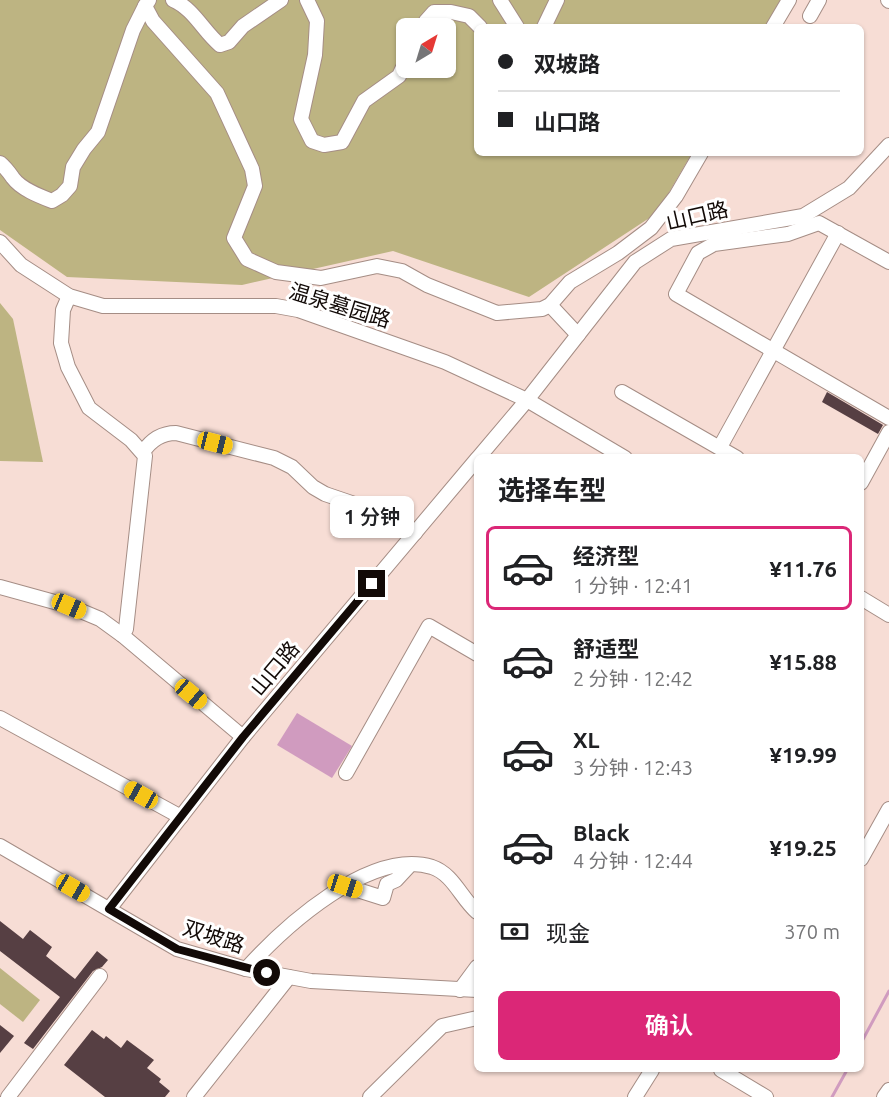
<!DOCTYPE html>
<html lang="zh">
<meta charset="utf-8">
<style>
:root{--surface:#fff;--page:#f2f2f2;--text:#202124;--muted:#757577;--line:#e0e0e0;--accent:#db2777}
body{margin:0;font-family:Ubuntu,"Noto Sans SC",sans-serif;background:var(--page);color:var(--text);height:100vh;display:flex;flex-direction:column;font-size:22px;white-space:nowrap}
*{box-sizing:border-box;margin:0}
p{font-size:20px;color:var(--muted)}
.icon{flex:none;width:33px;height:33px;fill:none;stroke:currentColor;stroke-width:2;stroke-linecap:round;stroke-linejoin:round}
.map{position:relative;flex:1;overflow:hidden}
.sheet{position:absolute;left:474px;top:454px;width:390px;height:618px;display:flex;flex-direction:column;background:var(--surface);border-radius:9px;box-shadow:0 2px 4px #0004}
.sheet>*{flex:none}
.hud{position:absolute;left:474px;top:24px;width:390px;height:132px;border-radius:9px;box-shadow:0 2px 4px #0004;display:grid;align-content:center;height:132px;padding:0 24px;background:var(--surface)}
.needle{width:39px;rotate:38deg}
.controls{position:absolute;left:396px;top:18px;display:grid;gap:12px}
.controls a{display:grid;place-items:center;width:60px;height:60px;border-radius:9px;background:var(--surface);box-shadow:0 2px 4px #0004;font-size:30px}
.end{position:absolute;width:27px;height:27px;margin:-14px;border:8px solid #120a07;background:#fff;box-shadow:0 0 0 3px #fff}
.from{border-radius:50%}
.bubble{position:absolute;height:42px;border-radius:9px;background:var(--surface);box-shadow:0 2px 4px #0004;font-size:20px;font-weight:600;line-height:42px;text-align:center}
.car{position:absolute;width:18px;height:36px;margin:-18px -9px;border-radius:8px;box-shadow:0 0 4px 2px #0007;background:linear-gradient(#f5c518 24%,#345 0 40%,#f5c518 0 76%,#345 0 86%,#f5c518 0)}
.hud b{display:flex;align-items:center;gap:21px;height:57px;font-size:22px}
.hud b+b{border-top:2px solid var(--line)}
.hud i{width:15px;height:15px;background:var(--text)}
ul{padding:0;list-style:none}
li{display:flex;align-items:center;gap:18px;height:84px;margin:0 12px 9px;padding:0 12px;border:3px solid transparent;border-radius:9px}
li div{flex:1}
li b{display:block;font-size:22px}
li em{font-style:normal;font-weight:600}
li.selected{border-color:var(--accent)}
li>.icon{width:54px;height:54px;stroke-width:1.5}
h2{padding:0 24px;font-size:27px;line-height:72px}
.pay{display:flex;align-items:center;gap:15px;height:66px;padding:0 24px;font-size:22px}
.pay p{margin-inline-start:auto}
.button{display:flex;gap:12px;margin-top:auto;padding:12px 24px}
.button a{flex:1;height:69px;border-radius:9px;background:var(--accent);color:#fff;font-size:24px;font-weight:600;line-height:69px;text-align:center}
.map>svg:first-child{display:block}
.green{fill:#bdb482;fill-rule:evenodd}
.water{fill:#d09bbf}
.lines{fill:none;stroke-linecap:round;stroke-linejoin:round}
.stream{stroke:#d09bbf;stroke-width:3}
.building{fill:#563f43}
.minor-casing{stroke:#a58d85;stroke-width:16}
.minor{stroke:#fff;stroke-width:14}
.route{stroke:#120a07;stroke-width:8}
.labels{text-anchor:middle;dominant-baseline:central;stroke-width:6;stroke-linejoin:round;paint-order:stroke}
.street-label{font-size:21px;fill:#120a07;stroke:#fff}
</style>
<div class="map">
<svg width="889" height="1097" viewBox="0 0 889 1097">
<rect width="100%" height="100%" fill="#f7ddd5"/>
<g class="green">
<path d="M0 0H781L765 27H477V153H692L657 213 529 297 393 251 242 285 67 277 0 230ZM406 28H446V68H406Z"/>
<path d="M0 303 13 319 43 462 0 461Z"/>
<path d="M0 968 40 1000 23 1022 0 1004Z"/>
</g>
<path class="water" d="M297 713 352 746 332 778 277 745Z"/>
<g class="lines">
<g class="stream">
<path d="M861 1043 889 991"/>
<path d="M832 1097 847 1070"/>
</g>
</g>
<g class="building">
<path d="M827 392 883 425 878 434 822 402Z"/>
<path d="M0 921 23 939 30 930 52 947 46 956 75 979 97 951 108 960 102 967 93 971 33 1049 24 1043 60 997 0 951Z"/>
<path d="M0 1025 14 1036 0 1053Z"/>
<path d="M92 1030 104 1039 106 1036 121 1048 127 1040 154 1060 147 1068 161 1079 159 1082 170 1091 165 1097H105L64 1065Z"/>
</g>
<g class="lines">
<g class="minor-casing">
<g id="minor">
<path d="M149 0 145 6 153 21 217 93 252 169 255 186 234 238 247 259 276 272 321 278 377 266 402 271 427 285 497 313 542 309 550 305 570 282 618 253 651 228 676 196 701 153"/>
<path d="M173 0C194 9 203 31 220 45L229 42 243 26 281 0"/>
<path d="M307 0 317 21 315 55 301 119 312 141 324 145 342 142 364 101 399 76 406 61"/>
<path d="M500 0 517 27"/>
<path d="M888 0 889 1"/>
<path d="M810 16 819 0"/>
<path d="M544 27 557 0"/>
<path d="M773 27 789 0"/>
<path d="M422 28 426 21 434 12H451L469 16 480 27"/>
<path d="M0 163C6 168 8 171 13 178 21 189 39 196 52 201L62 195 70 186 73 167 84 149 98 132 133 30 145 6"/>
<path d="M0 242 21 265 69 296 103 306H276L298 310 445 362 527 400 625 458"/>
<path d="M889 262 819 223 788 234 714 244 698 253 676 294 889 418"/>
<path d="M69 296 63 310 61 343 68 367 89 408 131 440 145 456 126 629 122 635"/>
<path d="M550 305 578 335"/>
<path d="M622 392 737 458"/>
<path d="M720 447 838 233"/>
<path d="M143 452C151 440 162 433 176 433L274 458 292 467 313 487 325 494 375 511 403 522 415 533"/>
<path d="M478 458 527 400 635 262 671 239 803 216 849 188 889 145"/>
<path d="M861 483 889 432"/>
<path d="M0 587 69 606 100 619 122 635 243 737"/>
<path d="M861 598 889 615"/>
<path d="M0 718 181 817"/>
<path d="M346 773 429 626 477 654"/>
<path d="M0 846 177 949 246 969 311 981 477 990"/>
<path d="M861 859 889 809"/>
<path d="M345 886 383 898 387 884 396 880 409 866"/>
<path d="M109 909 243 737 477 459"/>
<path d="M246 969C284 927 370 848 432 867 453 874 461 898 477 912"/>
<path d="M460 990 477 967"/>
<path d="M721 1070 766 1097"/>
<path d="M8 1097 100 976"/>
<path d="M194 1097 289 977"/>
<path d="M370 1097 442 1026 477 1018"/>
<path d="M635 1097 652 1070"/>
<path d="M884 1097 889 1090"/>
</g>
</g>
<use href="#minor" class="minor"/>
</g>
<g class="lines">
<path class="route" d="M267 973 177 949 109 909 243 737 372 584"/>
</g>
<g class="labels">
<g class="street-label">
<text transform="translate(697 215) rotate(-13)">山口路</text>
<text transform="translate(340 305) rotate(17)">温泉墓园路</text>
<text transform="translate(274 668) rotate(-50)">山口路</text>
<text transform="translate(214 936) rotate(18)">双坡路</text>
</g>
</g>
</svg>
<div class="controls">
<a><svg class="needle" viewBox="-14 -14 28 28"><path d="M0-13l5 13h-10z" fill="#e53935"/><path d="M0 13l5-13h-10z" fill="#757577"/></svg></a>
</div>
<i class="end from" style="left:267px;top:973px"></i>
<i class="end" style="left:372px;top:584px"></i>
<div class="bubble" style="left:330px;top:496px;width:84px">1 分钟</div>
<i class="car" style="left:215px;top:443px;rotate:104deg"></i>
<i class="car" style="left:69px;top:606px;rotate:113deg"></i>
<i class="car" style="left:191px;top:694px;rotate:130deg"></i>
<i class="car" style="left:141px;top:795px;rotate:299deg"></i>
<i class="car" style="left:345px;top:886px;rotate:108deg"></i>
<i class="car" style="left:73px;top:888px;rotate:120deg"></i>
<div class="hud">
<b><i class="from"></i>双坡路</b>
<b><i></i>山口路</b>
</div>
<section class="sheet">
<h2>选择车型</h2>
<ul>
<li class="selected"><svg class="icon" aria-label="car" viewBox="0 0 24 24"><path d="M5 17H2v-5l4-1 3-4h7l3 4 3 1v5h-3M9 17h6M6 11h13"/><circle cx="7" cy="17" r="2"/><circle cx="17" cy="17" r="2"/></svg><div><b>经济型</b><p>1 分钟 · 12:41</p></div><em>¥11.76</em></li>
<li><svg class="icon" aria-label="car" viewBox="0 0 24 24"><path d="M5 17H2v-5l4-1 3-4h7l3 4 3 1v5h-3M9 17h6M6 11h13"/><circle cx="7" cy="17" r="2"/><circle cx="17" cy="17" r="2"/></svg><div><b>舒适型</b><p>2 分钟 · 12:42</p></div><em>¥15.88</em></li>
<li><svg class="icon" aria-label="car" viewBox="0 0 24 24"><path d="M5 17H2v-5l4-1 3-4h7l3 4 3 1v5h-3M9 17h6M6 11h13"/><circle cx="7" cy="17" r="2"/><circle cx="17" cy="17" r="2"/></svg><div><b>XL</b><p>3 分钟 · 12:43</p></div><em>¥19.99</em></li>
<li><svg class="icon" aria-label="car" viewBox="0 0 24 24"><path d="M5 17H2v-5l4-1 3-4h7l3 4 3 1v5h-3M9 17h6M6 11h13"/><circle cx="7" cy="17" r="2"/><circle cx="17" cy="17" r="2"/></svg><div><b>Black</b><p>4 分钟 · 12:44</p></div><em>¥19.25</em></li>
</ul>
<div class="pay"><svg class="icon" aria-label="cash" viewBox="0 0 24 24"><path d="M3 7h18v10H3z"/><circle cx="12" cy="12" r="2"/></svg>现金<p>370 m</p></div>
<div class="button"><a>确认</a></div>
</section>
</div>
